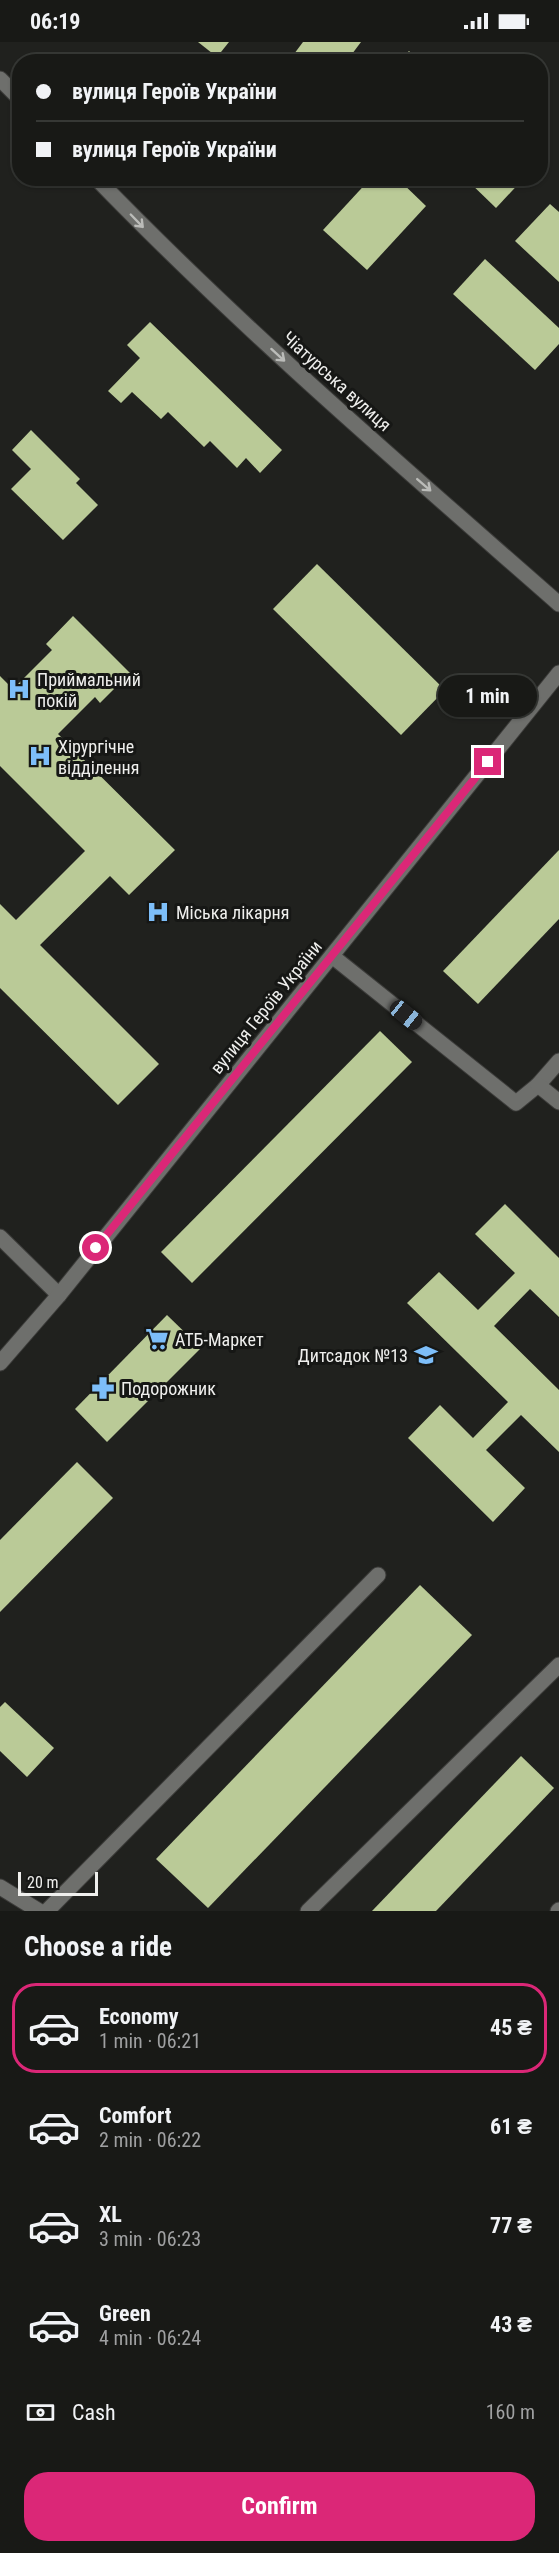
<!DOCTYPE html>
<meta charset="utf-8">
<style>
:root{--surface:#181916;--page:#252623;--text:#f1f3f6;--muted:#9fa0a1;--line:#363835;--accent:#db2777}
body{margin:0;font-family:"Roboto Condensed",sans-serif;background:var(--page);color:var(--text);height:100vh;display:flex;flex-direction:column;font-size:22px;white-space:nowrap}
*{box-sizing:border-box;margin:0}
p{font-size:20px;color:var(--muted)}
.icon{flex:none;width:33px;height:33px;fill:none;stroke:currentColor;stroke-width:2;stroke-linecap:round;stroke-linejoin:round}
.map{position:relative;height:1869px;overflow:hidden}
.drawer{display:flex;flex-direction:column;background:var(--surface);flex:1}
.drawer>*{flex:none}
.top-card{position:absolute;left:12px;top:12px;width:536px;height:132px;border-radius:24px;box-shadow:0 2px 4px #0004,0 0 0 2px var(--line);display:grid;align-content:center;height:132px;padding:0 24px;background:var(--surface)}
.scale{position:absolute;left:18px;bottom:15px;width:80px;box-sizing:border-box;padding-left:6px;border:3px solid #efefed;border-top:0;font-size:16px;line-height:21px;white-space:nowrap;color:#efefed;-webkit-text-stroke:4px #161715;paint-order:stroke}
.end{position:absolute;width:27px;height:27px;margin:-14px;border:8px solid #db2777;background:#fff;box-shadow:0 0 0 3px #fff}
.from{border-radius:50%}
.bubble{position:absolute;height:42px;border-radius:21px;background:var(--surface);box-shadow:0 2px 4px #0004,0 0 0 2px var(--line);font-size:20px;font-weight:700;line-height:42px;text-align:center}
.car{position:absolute;width:18px;height:36px;margin:-18px -9px;border-radius:8px;box-shadow:0 0 4px 2px #0007;background:linear-gradient(#222 24%,#8ab4d8 0 40%,#222 0 76%,#8ab4d8 0 86%,#222 0)}
.top-card b{display:flex;align-items:center;gap:21px;height:57px;font-size:22px}
.top-card b+b{border-top:2px solid var(--line)}
.top-card i{width:15px;height:15px;background:var(--text)}
ul{padding:0;list-style:none}
li{display:flex;align-items:center;gap:18px;height:90px;margin:0 12px 9px;padding:0 12px;border:3px solid transparent;border-radius:24px}
li div{flex:1}
li b{display:block;font-size:22px}
li em{font-style:normal;font-weight:700}
li.active{border-color:var(--accent)}
li>.icon{width:54px;height:54px;stroke-width:1.5}
h2{padding:0 24px;font-size:27px;line-height:72px}
.pay{display:flex;align-items:center;gap:15px;height:66px;padding:0 24px;font-size:22px}
.pay p{margin-inline-start:auto}
.primary-button{display:flex;gap:12px;margin-top:auto;padding:12px 24px}
.primary-button a{flex:1;height:69px;border-radius:24px;background:var(--accent);color:#fff;font-size:24px;font-weight:700;line-height:69px;text-align:center}
.status{display:flex;justify-content:space-between;align-items:center;height:42px;padding:0 30px;background:var(--surface);direction:ltr}
.status svg{height:16px;fill:currentColor}
.map>svg:first-child{display:block}
.building{fill:#baca97}
.lines{fill:none;stroke-linecap:round;stroke-linejoin:round}
.minor-casing{stroke:#3c3c3a;stroke-width:17}
.minor{stroke:#6e6f6c;stroke-width:15}
.oneway{stroke:#bbbcb9}
.route{stroke:#db2777;stroke-width:8}
.labels{text-anchor:middle;dominant-baseline:central;stroke-width:6;stroke-linejoin:round;paint-order:stroke}
.street-label{font-size:18px;fill:#efefed;stroke:#161715}
.poi-label{font-size:18px;fill:#efefed;stroke:#161715;text-anchor:start}
</style>
<div class="status"><b>06:19</b><svg viewBox="0 0 49 12"><path d="M0 12V9h3v3zM5 12V6h3v6zM10 12V3h3v9zM15 12V0h3v12zM26 1h20v11H26zM47 4h2v5h-2z"/></svg></div>
<div class="map">
<svg width="559" height="1869" viewBox="0 0 559 1869">
<rect width="100%" height="100%" fill="#20211e"/>
<g class="building">
<path d="M198 0H229L217 15Z"/>
<path d="M303 0H361L346 20H288Z"/>
<path d="M409 9 420 20H398Z"/>
<path d="M371 136H397L426 164 367 228 323 188Z"/>
<path d="M465 136H524L496 166Z"/>
<path d="M550 162 559 170V240L515 199Z"/>
<path d="M485 217 559 286V302L535 328 453 252Z"/>
<path d="M150 280 282 408 260 431 246 416 237 426 210 399 204 405 168 370 161 377 132 350 121 361 108 349 140 316 127 303Z"/>
<path d="M31 388 80 437 76 441 98 463 63 498 11 447 31 427 12 408Z"/>
<path d="M317 522 445 648 401 693 273 567Z"/>
<path d="M73 574 130 631 100 661 95 655 58 692 175 808 129 853 110 834 40 903 159 1022 118 1063 0 946V862L16 878 85 809 0 724V634L13 647 52 608 46 602Z"/>
<path d="M559 808V877L478 962 443 929Z"/>
<path d="M380 989 412 1020 192 1241 161 1210Z"/>
<path d="M505 1162 559 1216V1275L530 1247 494 1284 559 1348V1410L521 1373 486 1408 525 1446 493 1480 408 1396 440 1363 473 1396 508 1360 407 1261 439 1230 478 1268 515 1231 475 1192Z"/>
<path d="M167 1273 201 1306 107 1400 75 1367Z"/>
<path d="M77 1420 113 1456 0 1570V1498Z"/>
<path d="M420 1543 472 1593 208 1866 156 1817Z"/>
<path d="M5 1660 54 1706 27 1735 0 1709V1665Z"/>
<path d="M521 1714 554 1746 436 1869H372Z"/>
</g>
<g class="lines">
<g class="minor-casing">
<g id="minor">
<path d="M0 37 20 57"/>
<path d="M96 136C242 287 402 424 559 562"/>
<path d="M332 914 516 1061 538 1043 559 1019"/>
<path d="M538 1043 559 1060"/>
<path d="M0 1195 59 1253"/>
<path d="M0 1321 59 1253 559 631"/>
<path d="M0 1845 39 1869"/>
<path d="M47 1869 378 1533"/>
<path d="M308 1869 559 1623"/>
<path d="M558 1869 559 1868"/>
</g>
</g>
<use href="#minor" class="minor"/>
</g>
<defs><path id="oneway-shaft" d="M-6 0H5M1.5-3L5.5 0L1.5 3" fill="none" stroke-width="1.6" stroke-linecap="round" stroke-linejoin="round" transform="scale(1.5)"/></defs>
<g class="oneway">
<use href="#oneway-shaft" transform="translate(137 179) rotate(46)"/>
<use href="#oneway-shaft" transform="translate(278 313) rotate(42)"/>
<use href="#oneway-shaft" transform="translate(424 443) rotate(41)"/>
</g>
<g class="lines">
<path class="route" d="M96 1206 488 720"/>
</g>
<defs>
<g id="hospital-bare" transform="scale(1.8)"><path d="M-5-5h3v3.5h4V-5h3V5h-3V1.5h-4V5h-3Z" fill="#7dbef9" stroke="#161715" stroke-width="2.5" paint-order="stroke"/></g>
<g id="supermarket-bare" transform="scale(1.8)"><path d="M-6-5.5h2.5l.6 2H6L4.5 2H-2.5L-4.4-4H-6ZM-1.5 3.2a1.3 1.3 0 1 0 .1 0ZM3 3.2a1.3 1.3 0 1 0 .1 0Z" fill="#7dbef9" stroke="#161715" stroke-width="2.5" paint-order="stroke"/></g>
<g id="school-bare" transform="scale(1.8)"><path d="M0-5L7-2L0 1L-7-2ZM-4 1L0 2.5L4 1V4Q0 6-4 4Z" fill="#7dbef9" stroke="#161715" stroke-width="2.5" paint-order="stroke"/></g>
<g id="pharmacy-bare" transform="scale(1.8)"><path d="M-2-6h4v4h4v4h-4v4h-4v-4h-4v-4h4Z" fill="#7dbef9" stroke="#161715" stroke-width="2.5" paint-order="stroke"/></g>
</defs>
<g fill-rule="evenodd">
<use href="#hospital-bare" x="19" y="647"/>
<use href="#hospital-bare" x="40" y="714"/>
<use href="#hospital-bare" x="158" y="870"/>
<use href="#supermarket-bare" x="157" y="1297"/>
<use href="#school-bare" x="426" y="1313"/>
<use href="#pharmacy-bare" x="103" y="1346"/>
</g>
<g class="labels">
<g class="street-label">
<text transform="translate(337 339) rotate(42)">Чіатурська вулиця</text>
<text transform="translate(266 965) rotate(-51)">вулиця Героїв України</text>
</g>
<g class="poi-label">
<text x="37" y="637">Приймальний<tspan x="37" dy="21">покій</tspan></text>
<text x="58" y="704">Хірургічне<tspan x="58" dy="21">відділення</tspan></text>
<text x="176" y="870">Мiська лiкарня</text>
<text x="175" y="1297">АТБ-Маркет</text>
<text x="408" y="1313" text-anchor="end">Дитсадок №13</text>
<text x="121" y="1346">Подорожник</text>
</g>
</g>
</svg>
<div class="scale">20 m</div>
<i class="end from" style="left:96px;top:1206px"></i>
<i class="end" style="left:488px;top:720px"></i>
<div class="bubble" style="left:438px;top:633px;width:99px">1 min</div>
<i class="car" style="left:406px;top:973px;rotate:129deg"></i>
<div class="top-card">
<b><i class="from"></i>вулиця Героїв України</b>
<b><i></i>вулиця Героїв України</b>
</div>
</div>
<section class="drawer">
<h2>Choose a ride</h2>
<ul>
<li class="active"><svg class="icon" aria-label="car" viewBox="0 0 24 24"><path d="M5 17H2v-5l4-1 3-4h7l3 4 3 1v5h-3M9 17h6M6 11h13"/><circle cx="7" cy="17" r="2"/><circle cx="17" cy="17" r="2"/></svg><div><b>Economy</b><p>1 min · 06:21</p></div><em>45 ₴</em></li>
<li><svg class="icon" aria-label="car" viewBox="0 0 24 24"><path d="M5 17H2v-5l4-1 3-4h7l3 4 3 1v5h-3M9 17h6M6 11h13"/><circle cx="7" cy="17" r="2"/><circle cx="17" cy="17" r="2"/></svg><div><b>Comfort</b><p>2 min · 06:22</p></div><em>61 ₴</em></li>
<li><svg class="icon" aria-label="car" viewBox="0 0 24 24"><path d="M5 17H2v-5l4-1 3-4h7l3 4 3 1v5h-3M9 17h6M6 11h13"/><circle cx="7" cy="17" r="2"/><circle cx="17" cy="17" r="2"/></svg><div><b>XL</b><p>3 min · 06:23</p></div><em>77 ₴</em></li>
<li><svg class="icon" aria-label="car" viewBox="0 0 24 24"><path d="M5 17H2v-5l4-1 3-4h7l3 4 3 1v5h-3M9 17h6M6 11h13"/><circle cx="7" cy="17" r="2"/><circle cx="17" cy="17" r="2"/></svg><div><b>Green</b><p>4 min · 06:24</p></div><em>43 ₴</em></li>
</ul>
<div class="pay"><svg class="icon" aria-label="cash" viewBox="0 0 24 24"><path d="M3 7h18v10H3z"/><circle cx="12" cy="12" r="2"/></svg>Cash<p>160 m</p></div>
<div class="primary-button"><a>Confirm</a></div>
</section>
